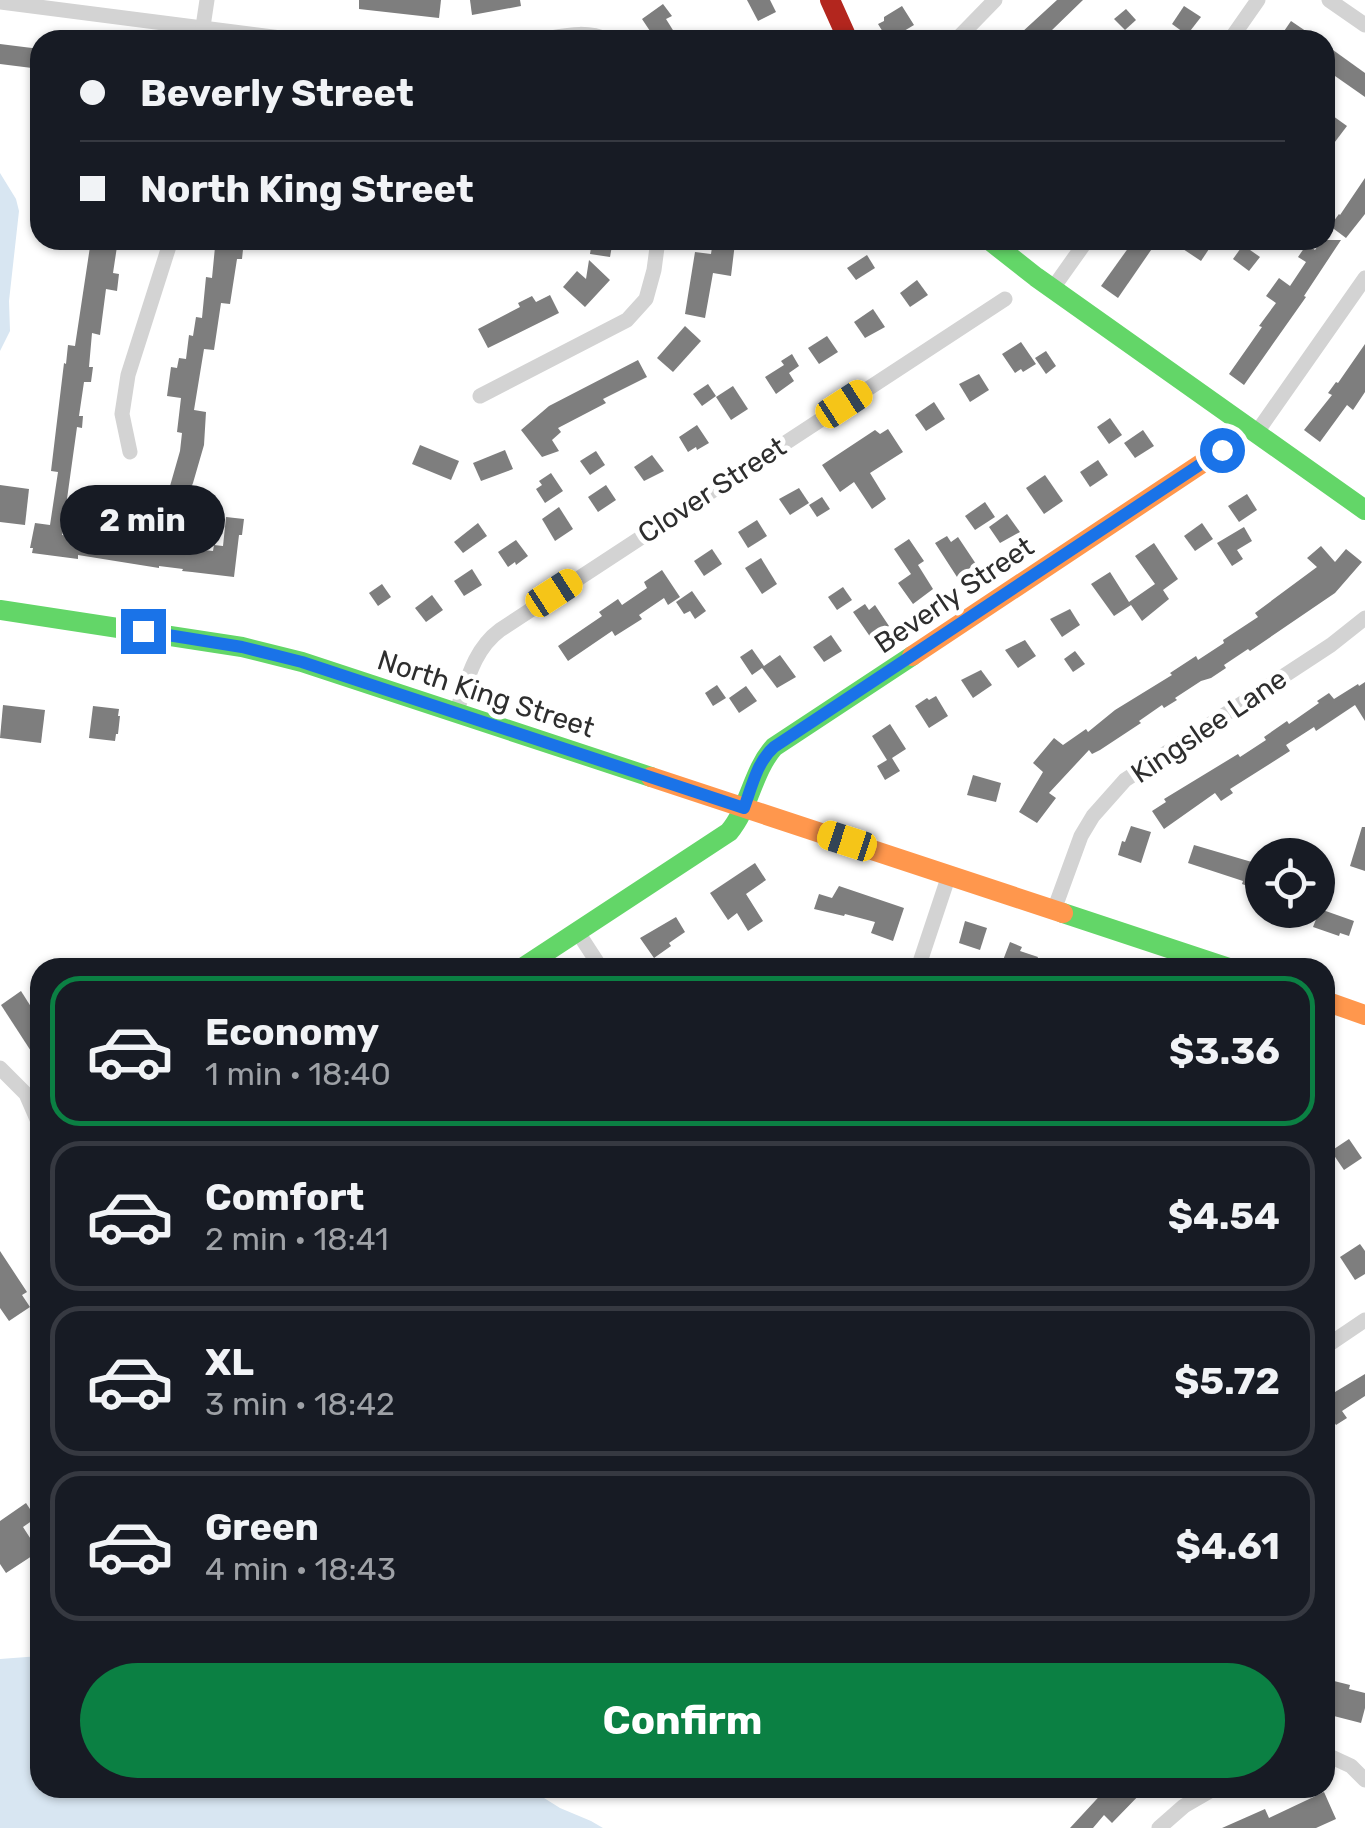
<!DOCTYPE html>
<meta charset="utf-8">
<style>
:root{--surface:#171b24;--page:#242831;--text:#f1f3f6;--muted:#9ea1a6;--line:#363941;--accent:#0b8043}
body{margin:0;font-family:Rubik,sans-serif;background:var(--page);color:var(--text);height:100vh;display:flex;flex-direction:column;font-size:38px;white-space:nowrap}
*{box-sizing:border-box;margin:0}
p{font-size:32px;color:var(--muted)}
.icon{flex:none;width:55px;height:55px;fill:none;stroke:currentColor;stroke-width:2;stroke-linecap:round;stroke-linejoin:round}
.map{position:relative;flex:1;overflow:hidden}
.details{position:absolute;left:30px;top:958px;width:1305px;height:840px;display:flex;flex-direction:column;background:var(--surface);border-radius:30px;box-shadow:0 2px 8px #0004}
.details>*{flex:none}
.hud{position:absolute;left:30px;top:30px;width:1305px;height:220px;border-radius:30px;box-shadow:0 2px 8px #0004;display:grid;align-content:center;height:220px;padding:0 50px;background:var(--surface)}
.fabs{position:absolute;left:1245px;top:838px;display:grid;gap:20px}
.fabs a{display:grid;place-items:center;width:90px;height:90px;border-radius:50%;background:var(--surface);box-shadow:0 2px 8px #0004;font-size:50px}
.end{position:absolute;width:45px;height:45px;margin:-22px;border:12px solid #1a73e8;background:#fff;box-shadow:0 0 0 5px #fff}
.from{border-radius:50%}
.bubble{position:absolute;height:70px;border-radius:35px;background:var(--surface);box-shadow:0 2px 8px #0004;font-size:32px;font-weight:700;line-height:70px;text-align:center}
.car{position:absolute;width:30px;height:60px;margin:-30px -15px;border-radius:12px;box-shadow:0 0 8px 2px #0007;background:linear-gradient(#f5c518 24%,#345 0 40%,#f5c518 0 76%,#345 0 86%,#f5c518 0)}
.hud b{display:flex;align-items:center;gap:35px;height:95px;font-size:38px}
.hud b+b{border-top:2px solid var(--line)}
.hud i{width:25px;height:25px;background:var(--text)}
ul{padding:18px 0 0;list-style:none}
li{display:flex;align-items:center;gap:30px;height:150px;margin:0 20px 15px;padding:0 30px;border:5px solid var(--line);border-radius:30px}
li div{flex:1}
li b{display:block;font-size:38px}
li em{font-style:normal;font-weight:700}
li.current{border-color:var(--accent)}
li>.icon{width:90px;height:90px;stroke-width:1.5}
.primary-button{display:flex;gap:20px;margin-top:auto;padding:20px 50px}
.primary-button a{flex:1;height:115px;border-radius:60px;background:var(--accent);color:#fff;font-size:40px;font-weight:700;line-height:115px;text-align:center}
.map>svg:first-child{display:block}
.water{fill:#d8e6f2}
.building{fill:#7e7e7e}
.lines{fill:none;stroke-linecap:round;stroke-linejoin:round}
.street{stroke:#d3d3d3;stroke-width:15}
.fast{stroke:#63d668;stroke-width:20}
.slow{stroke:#ff974d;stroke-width:20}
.jam{stroke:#b3261e;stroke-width:20}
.route{stroke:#1a73e8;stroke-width:12}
.labels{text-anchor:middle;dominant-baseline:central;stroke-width:10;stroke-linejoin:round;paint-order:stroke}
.street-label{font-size:28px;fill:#2e2e2e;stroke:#fff}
</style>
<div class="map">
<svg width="1365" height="1828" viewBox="0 0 1365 1828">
<rect width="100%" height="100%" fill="#fff"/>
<g class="water">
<path d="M0 173 16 199 19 211 9 301 10 331 0 351Z"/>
<path d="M40 1656V1788H528L560 1808 591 1821 603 1828H0V1659Z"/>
</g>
<g class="building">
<path d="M359 0H441L439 18 359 9Z"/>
<path d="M470 0H520L521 6 472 15Z"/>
<path d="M747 0H770L776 12 758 21Z"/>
<path d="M1057 0H1083L1052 30 1062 40H1028L1021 33Z"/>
<path d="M663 4 672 16 666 19 676 35 669 40H656L642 19Z"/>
<path d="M902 6 914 25 894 37 892 34 886 37 878 24 884 21V17Z"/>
<path d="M1184 6 1201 17 1187 35 1172 24Z"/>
<path d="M1126 9 1136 20 1125 30 1114 19Z"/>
<path d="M1291 21 1319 40H1278Z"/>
<path d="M0 44 40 49V69L0 64Z"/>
<path d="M1333 50 1365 73V97L1325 69V62Z"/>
<path d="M1333 116 1347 126 1325 155V126Z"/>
<path d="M1365 178V214L1346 238 1330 226 1339 214 1340 215Z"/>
<path d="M91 240H118L113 273 119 274 117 291 106 289 100 335 92 333 89 367H93L91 382H84L79 416H83L82 428 77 427 62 535 87 538 90 514 102 516 101 526 130 529 128 544 194 553 195 549 213 551 214 545 223 546 226 517 244 519 242 535H239L234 577 192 572 182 571 183 569 159 566V568L78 555V559L32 553 33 548H30L35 523 50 525 58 472 51 471 64 363 66 364 68 345 75 346Z"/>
<path d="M222 240H244L242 259H237L230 304 221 303 214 350 204 349 194 410 206 412 204 445 193 483 190 490 186 491 170 486 180 451 182 433 177 432 181 398 167 396 171 367 177 368 179 358 186 359 189 335 193 336 196 317 202 318 206 277 212 278 215 247H221Z"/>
<path d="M592 240H613L610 257 590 254Z"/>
<path d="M713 240 735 243 731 276 713 273 705 318 685 314 695 252 711 254Z"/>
<path d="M1134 240H1158L1118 298 1101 286Z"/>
<path d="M1189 240H1197L1209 249 1201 261 1183 249Z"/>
<path d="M1322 240H1341L1304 296 1306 297 1244 385 1229 374 1262 327 1259 326 1276 303 1266 296 1279 278 1290 286 1306 262 1298 257 1307 244 1315 250Z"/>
<path d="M1243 245 1260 257 1249 271 1233 259Z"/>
<path d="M867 255 875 268 856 280 847 268Z"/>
<path d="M589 260 610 280 585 307 563 287 577 271 586 279Z"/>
<path d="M917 280 928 295 910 307 900 293Z"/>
<path d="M550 295 559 313 488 348 478 329 520 307 518 303 532 296 536 302Z"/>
<path d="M873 309 885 327 865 338 854 322Z"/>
<path d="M685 326 701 341 673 372 657 358Z"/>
<path d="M827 336 838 352 819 364 808 348Z"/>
<path d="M1021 342 1036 364 1023 372 1021 369 1015 373 1002 354Z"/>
<path d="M1365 344V392L1353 410 1347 405 1320 442 1304 430 1332 395 1328 393 1336 382 1338 383Z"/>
<path d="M1046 351 1056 366 1046 374 1035 358Z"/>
<path d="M792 354 799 366 789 373 794 381 776 394 765 377 784 365 781 361Z"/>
<path d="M638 360 647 377 603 399 606 403 558 428 561 432 552 440 559 451 542 457 521 430 549 406Z"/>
<path d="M979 374 989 390 970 402 959 384Z"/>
<path d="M708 384 716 396 702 406 693 394Z"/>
<path d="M733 386 748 409 731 420 716 397Z"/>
<path d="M934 402 945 419 926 431 915 415Z"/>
<path d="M1110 418 1122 435 1109 444 1097 427Z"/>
<path d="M697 425 709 443 697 450 696 447 688 452 679 437Z"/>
<path d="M888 429 903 452 870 473 886 499 872 509 854 482 840 492 822 465 875 430 880 434Z"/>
<path d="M1143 430 1154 446 1135 458 1124 443Z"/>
<path d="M420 445 459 461 451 480 412 464Z"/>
<path d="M505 450 513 469 481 481 473 463Z"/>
<path d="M596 451 605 465 590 475 580 461Z"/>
<path d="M652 455 664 471 644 481 634 467Z"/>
<path d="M1098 460 1108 475 1090 487 1080 472Z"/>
<path d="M551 473 563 491 545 503 536 489 542 485 539 481Z"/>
<path d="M1045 475 1063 501 1044 514 1026 488Z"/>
<path d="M0 485 29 489 25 525 0 522Z"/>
<path d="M606 485 616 500 598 512 588 497Z"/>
<path d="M799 488 809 503 790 515 779 499Z"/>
<path d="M1247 494 1257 510 1239 522 1228 506Z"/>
<path d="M822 497 830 509 817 517 809 505Z"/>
<path d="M985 502 995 517 975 530 965 516Z"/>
<path d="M559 507 573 529 555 541 542 519Z"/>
<path d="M1007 514 1020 532 1000 543 989 527Z"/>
<path d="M757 520 767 536 748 548 738 532Z"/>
<path d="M478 523 487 536 463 553 454 542Z"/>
<path d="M1202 523 1213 539 1195 551 1184 536Z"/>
<path d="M1244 527 1252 541 1237 550 1243 559 1232 566 1217 543Z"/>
<path d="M947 536 951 542 958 537 976 564 957 577 935 543Z"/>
<path d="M909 539 924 561 918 565 933 589 913 604 898 583 911 574 894 549Z"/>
<path d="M516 540 528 556 516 565 515 562 508 567 498 552Z"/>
<path d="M1154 543 1178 579 1163 590 1169 599 1142 621 1131 605 1114 616 1091 584 1110 572 1129 602 1155 584 1135 556Z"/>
<path d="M1321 546 1335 562 1346 549 1362 562 1335 593 1250 651 1248 649 1224 665 1226 668 1211 678 1201 681 1175 698 1177 700 1164 708 1162 705 1139 721 1141 723 1100 750 1092 754 1089 750 1049 793 1056 798 1037 823 1019 812 1043 772 1033 763 1054 738 1063 745 1086 729 1088 732 1115 710 1172 675 1170 673 1196 656 1198 660 1224 643 1223 640 1258 617 1255 613 1317 567 1307 558Z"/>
<path d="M712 549 722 564 704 576 694 561Z"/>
<path d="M761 558 777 584 762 594 745 568Z"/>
<path d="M472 569 482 585 464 596 454 581Z"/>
<path d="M662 570 680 597 668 605 664 598 639 615 642 619 615 636 612 631 568 661 558 646 602 616 599 612 618 599 622 605 647 588 644 582Z"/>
<path d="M382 584 391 597 378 606 369 593Z"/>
<path d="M843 587 852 600 837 610 828 597Z"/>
<path d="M692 591 706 611 695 619 690 611 684 614 676 602Z"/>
<path d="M432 595 443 610 426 622 415 608Z"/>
<path d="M865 604 869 610 875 605 889 626 871 638 853 612Z"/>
<path d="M1070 609 1080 625 1062 637 1050 619Z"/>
<path d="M831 635 842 651 824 662 813 647Z"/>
<path d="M1025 640 1036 656 1018 668 1005 650Z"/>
<path d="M752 649 764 666 780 655 796 677 777 688 762 668 752 675 740 657Z"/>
<path d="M1075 651 1085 664 1073 672 1064 659Z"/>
<path d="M981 670 992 685 973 698 961 680Z"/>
<path d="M1365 682V721L1355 705 1316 731 1314 727 1286 745 1290 751 1230 789 1233 793 1221 801 1215 793 1164 829 1152 811 1166 802 1164 799 1238 754 1240 757 1266 740 1264 737 1287 721 1289 724 1319 703 1317 701 1329 693 1334 699 1358 684 1359 686Z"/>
<path d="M717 685 726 698 713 706 705 693Z"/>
<path d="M746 686 757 701 739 713 729 698Z"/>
<path d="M936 696 948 716 929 728 915 706 927 698 929 700Z"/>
<path d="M3 705 45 710 41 743 0 738Z"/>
<path d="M93 706 119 709 118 716H120L118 734H116L115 741 89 738Z"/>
<path d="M890 724 906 749 892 758 900 771 885 780 877 766 887 760 872 736Z"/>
<path d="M973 775 1001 783 996 802 967 795Z"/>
<path d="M1131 826 1151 832 1141 863 1118 855 1122 841 1125 842Z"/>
<path d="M1362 827H1365V871L1350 866Z"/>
<path d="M1194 845 1262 865 1256 889 1242 884 1243 881 1188 863Z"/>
<path d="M755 863 766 880 746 894 763 921 748 931 737 913 728 920 710 893Z"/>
<path d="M839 886 904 908 893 941 871 933 875 922 845 914 844 916 814 909 819 894 832 898Z"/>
<path d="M1320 909 1354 921 1349 936 1340 933 1339 936 1313 927Z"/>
<path d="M676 917 685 932 669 943 671 946 654 958 640 938Z"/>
<path d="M965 921 987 928 980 950 959 943Z"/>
<path d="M1010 942 1022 947 1020 951 1038 957 1034 968H1000Z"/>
<path d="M21 991 40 1021V1065L1 1005Z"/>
<path d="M1349 1139 1362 1158 1344 1170 1331 1151Z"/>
<path d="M1360 1244 1365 1251V1274L1355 1280 1340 1257Z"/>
<path d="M0 1251 27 1292 22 1295 30 1307 9 1321 0 1308Z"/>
<path d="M1365 1374V1396L1342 1411 1347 1418 1336 1425 1331 1418 1325 1422V1398Z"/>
<path d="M26 1503 36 1518 23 1527 34 1544 31 1547 35 1554 6 1573 0 1564V1521Z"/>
<path d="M1334 1681 1350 1685 1349 1689 1365 1693V1708L1361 1723 1326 1714Z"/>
<path d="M1107 1788H1146L1112 1823 1104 1815 1093 1828H1070Z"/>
<path d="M1324 1792 1336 1819 1316 1828H1222L1265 1809 1269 1818Z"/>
</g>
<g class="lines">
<g class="street">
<path d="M1329 0 1365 25"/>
<path d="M0 2 296 40"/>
<path d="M201 40 207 0"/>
<path d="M537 40C560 37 585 29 607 40"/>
<path d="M956 40 995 0"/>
<path d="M1230 40 1258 0"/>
<path d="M1053 288 1087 240"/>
<path d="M480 396 627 320 646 299 654 270 658 240"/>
<path d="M1257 432 1365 278"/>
<path d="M130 452 122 414 128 375 171 240"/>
<path d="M456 713C467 682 473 650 500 630L1005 299"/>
<path d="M1054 910 1081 836 1093 816 1125 780 1331 645 1365 618"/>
<path d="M577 931 601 968"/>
<path d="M918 968 949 875"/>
<path d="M0 1068 26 1094 40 1126"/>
<path d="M1325 1347 1365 1320"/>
<path d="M1325 1754 1351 1766 1365 1780"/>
<path d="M1159 1828 1184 1806 1215 1788"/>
</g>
<g class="fast">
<path d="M989 240 1036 277 1365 510"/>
<path d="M0 610 242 647 302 662 651 777"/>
<path d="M1063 913 1229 968"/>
<path d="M522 968 729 832C750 807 752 772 774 747L912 656"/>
</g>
<g class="slow">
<path d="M912 656 1222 450"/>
<path d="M651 777 1063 913"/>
<path d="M1325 1001 1365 1015"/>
</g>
<path class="jam" d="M830 0 848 40"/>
</g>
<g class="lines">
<path class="route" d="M143 631 242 647 302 662 744 808C752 786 757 762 774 747L1222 450"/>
</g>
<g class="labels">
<g class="street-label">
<text transform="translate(712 490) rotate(-33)">Clover Street</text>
<text transform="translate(954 595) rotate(-34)">Beverly Street</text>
<text transform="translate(486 694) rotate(18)">North King Street</text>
<text transform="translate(1209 726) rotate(-34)">Kingslee Lane</text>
</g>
</g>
</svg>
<div class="fabs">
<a><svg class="icon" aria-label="locate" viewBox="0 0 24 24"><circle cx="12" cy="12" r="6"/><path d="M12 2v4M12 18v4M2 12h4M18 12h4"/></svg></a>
</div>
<i class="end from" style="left:1222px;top:450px"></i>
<i class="end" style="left:143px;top:631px"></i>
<div class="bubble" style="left:60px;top:485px;width:165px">2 min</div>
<i class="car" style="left:844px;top:404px;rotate:57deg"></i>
<i class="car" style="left:554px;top:593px;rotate:57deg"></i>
<i class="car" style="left:847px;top:841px;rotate:288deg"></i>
<div class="hud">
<b><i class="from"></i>Beverly Street</b>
<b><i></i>North King Street</b>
</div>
<section class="details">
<ul>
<li class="current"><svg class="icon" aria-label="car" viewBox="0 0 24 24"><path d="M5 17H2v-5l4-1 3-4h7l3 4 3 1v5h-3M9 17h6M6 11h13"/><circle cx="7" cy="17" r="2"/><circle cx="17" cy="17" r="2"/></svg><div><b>Economy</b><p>1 min · 18:40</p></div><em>$3.36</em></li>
<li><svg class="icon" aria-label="car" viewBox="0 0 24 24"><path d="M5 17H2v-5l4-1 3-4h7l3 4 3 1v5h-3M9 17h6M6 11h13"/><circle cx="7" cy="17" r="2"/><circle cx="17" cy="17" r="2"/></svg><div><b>Comfort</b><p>2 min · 18:41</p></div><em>$4.54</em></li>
<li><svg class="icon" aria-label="car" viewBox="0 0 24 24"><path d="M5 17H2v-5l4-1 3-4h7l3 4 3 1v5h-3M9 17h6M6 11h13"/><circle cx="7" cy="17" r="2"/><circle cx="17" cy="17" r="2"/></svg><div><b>XL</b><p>3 min · 18:42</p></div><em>$5.72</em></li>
<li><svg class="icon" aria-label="car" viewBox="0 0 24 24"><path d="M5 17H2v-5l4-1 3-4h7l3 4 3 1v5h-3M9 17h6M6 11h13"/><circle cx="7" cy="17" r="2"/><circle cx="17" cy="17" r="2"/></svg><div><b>Green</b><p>4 min · 18:43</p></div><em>$4.61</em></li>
</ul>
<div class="primary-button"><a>Confirm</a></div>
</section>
</div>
